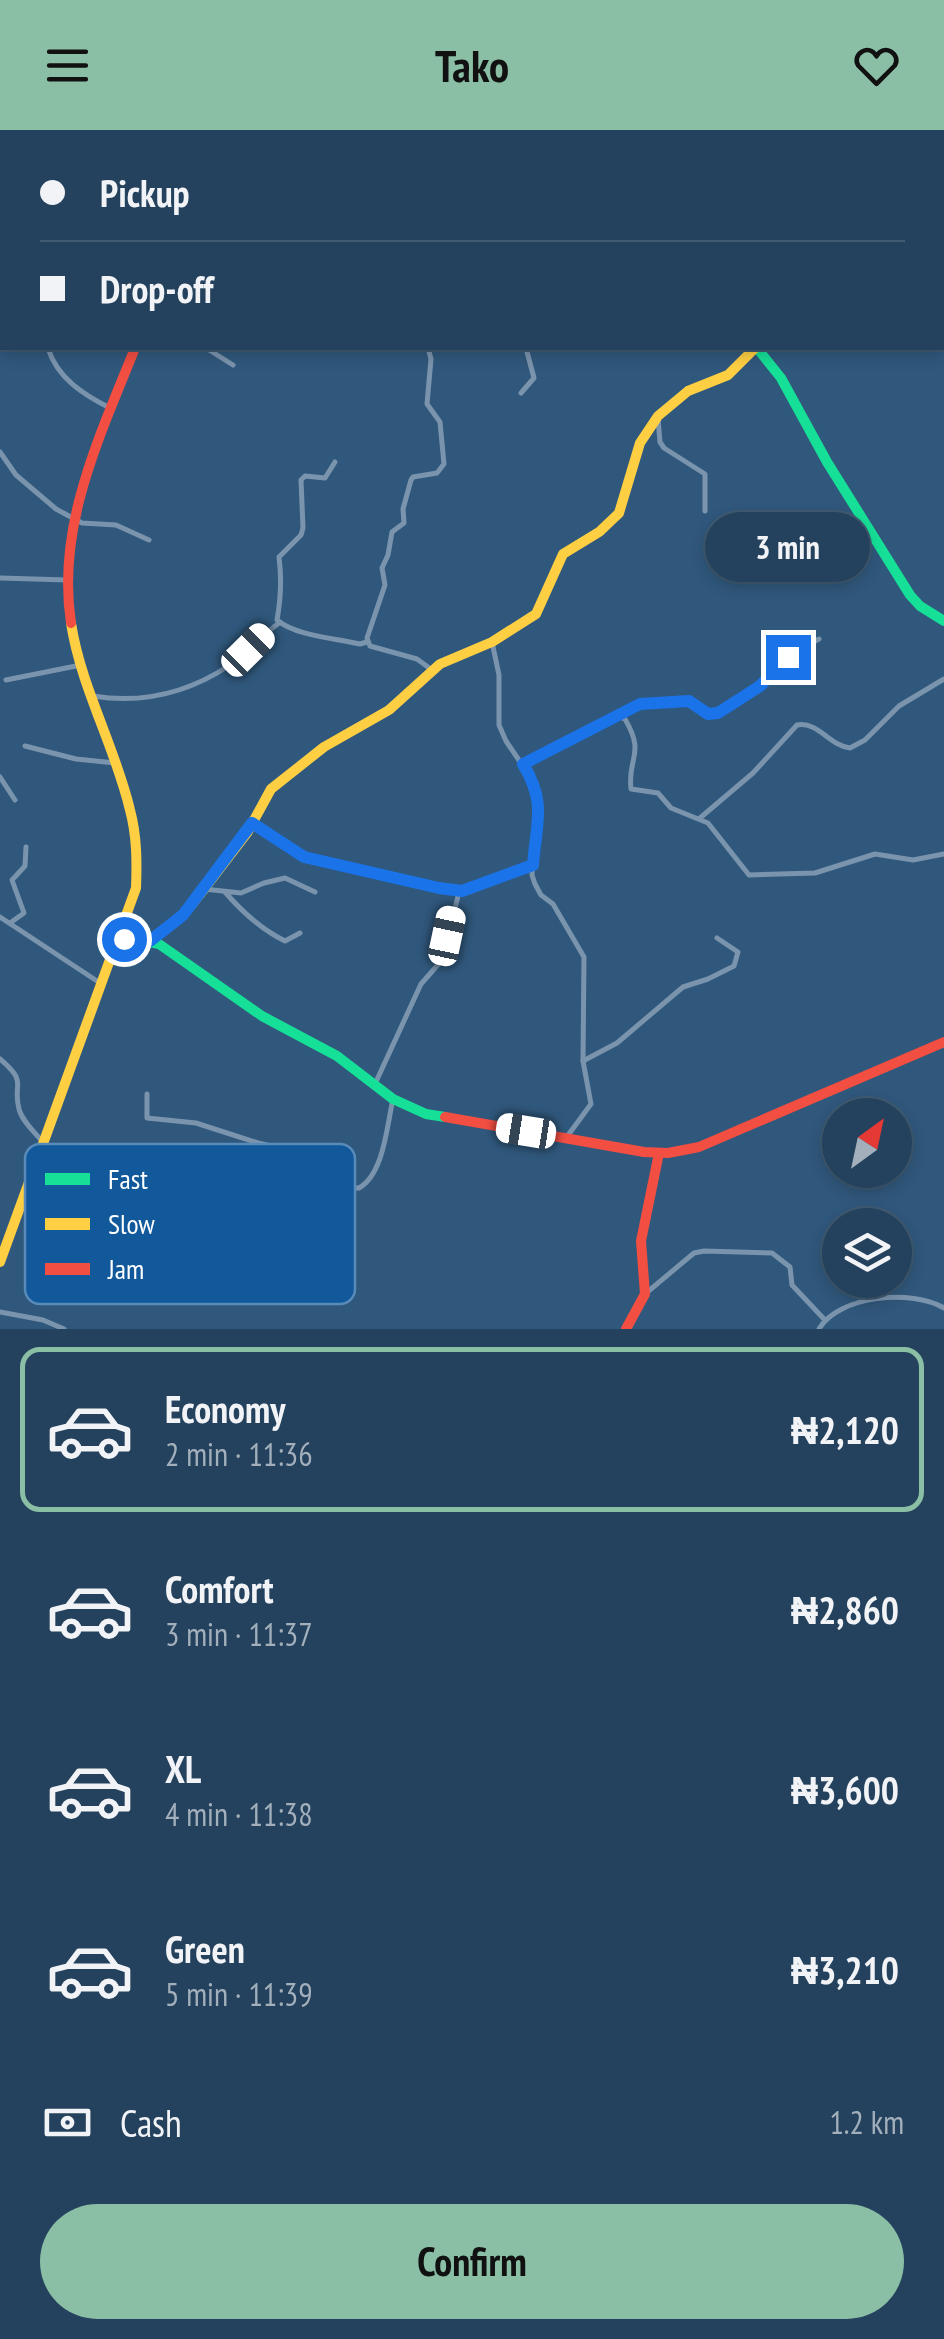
<!DOCTYPE html>
<meta charset="utf-8">
<style>
:root{--surface:#24425d;--page:#304d66;--text:#f1f3f6;--muted:#a3b0bc;--line:#415b72;--accent:#8abfa5}
body{margin:0;font-family:"PT Sans Narrow",sans-serif;background:var(--page);color:var(--text);height:100vh;display:flex;flex-direction:column;font-size:38px;white-space:nowrap}
*{box-sizing:border-box;margin:0}
p{font-size:32px;color:var(--muted)}
.icon{flex:none;width:55px;height:55px;fill:none;stroke:currentColor;stroke-width:2;stroke-linecap:round;stroke-linejoin:round}
.map{position:relative;height:1199px;overflow:hidden}
.side{display:flex;flex-direction:column;background:var(--surface);flex:1}
.side>*{flex:none}
.guide{position:absolute;left:0px;top:0px;width:945px;height:220px;box-shadow:0 5px 15px #0003,0 0 0 2px var(--line);display:grid;align-content:center;height:220px;padding:0 40px;background:var(--surface)}
.needle{width:65px;rotate:33deg}
.controls{position:absolute;left:822px;top:968px;display:grid;gap:20px}
.controls a{display:grid;place-items:center;width:90px;height:90px;border-radius:50%;background:var(--surface);box-shadow:0 5px 15px #0003,0 0 0 2px var(--line);font-size:50px}
.end{position:absolute;width:45px;height:45px;margin:-22px;border:12px solid #1a73e8;background:#fff;box-shadow:0 0 0 5px #fff}
.from{border-radius:50%}
.bubble{position:absolute;height:70px;border-radius:35px;background:var(--surface);box-shadow:0 5px 15px #0003,0 0 0 2px var(--line);font-size:32px;font-weight:700;line-height:70px;text-align:center}
.car{position:absolute;width:30px;height:60px;margin:-30px -15px;border-radius:12px;box-shadow:0 0 8px 2px #0007;background:linear-gradient(#fff 24%,#345 0 40%,#fff 0 76%,#345 0 86%,#fff 0)}
.guide b{display:flex;align-items:center;gap:35px;height:95px;font-size:38px}
.guide b+b{border-top:2px solid var(--line)}
.guide i{width:25px;height:25px;background:var(--text)}
ul{padding:18px 0 0;list-style:none}
li{display:flex;align-items:center;gap:30px;height:165px;margin:0 20px 15px;padding:0 20px;border:5px solid transparent;border-radius:20px}
li div{flex:1}
li b{display:block;font-size:38px}
li em{font-style:normal;font-weight:700}
li.selected{border-color:var(--accent)}
li>.icon{width:90px;height:90px;stroke-width:1.5}
.pay{display:flex;align-items:center;gap:25px;height:110px;padding:0 40px;font-size:38px}
.pay p{margin-inline-start:auto}
.action{display:flex;gap:20px;margin-top:auto;padding:20px 40px}
.action a{flex:1;height:115px;border-radius:60px;background:var(--accent);color:#111;font-size:40px;font-weight:700;line-height:115px;text-align:center}
header{display:flex;justify-content:space-between;align-items:center;height:130px;padding:0 40px;background:var(--accent);color:#111;font-size:45px;font-weight:700}
.map>svg:first-child{display:block}
.lines{fill:none;stroke-linecap:round;stroke-linejoin:round}
.street{stroke:#7b94ad;stroke-width:5}
.fast{stroke:#16e098;stroke-width:10}
.slow{stroke:#ffcf43;stroke-width:10}
.jam{stroke:#f24e42;stroke-width:10}
.route{stroke:#1a73e8;stroke-width:12}
.key{fill:#11599b;stroke:#588bb9;stroke-width:2.5}
.key-label{font-size:28px;fill:#fff}
</style>
<header><svg class="icon" aria-label="menu" viewBox="0 0 24 24"><path d="M4 6h16M4 12h16M4 18h16"/></svg>Tako<svg class="icon" aria-label="heart" viewBox="0 0 24 24"><path d="M12 20l-8-8c-3-5 5-10 8-4 3-6 11-1 8 4z"/></svg></header>
<div class="map">
<svg width="944" height="1199" viewBox="0 0 944 1199">
<rect width="100%" height="100%" fill="#30587c"/>
<g class="lines">
<g class="street">
<path d="M40 0 41 2"/>
<path d="M244 0 252 2"/>
<path d="M641 2 642 0"/>
<path d="M0 142 2 143"/>
<path d="M48 218C57 248 84 265 110 278"/>
<path d="M206 218 233 235"/>
<path d="M428 218 431 229 427 274 440 292 444 334 437 343 413 347 411 350 403 379 404 393 392 402 388 425 382 438 385 455 367 508 370 516 417 529 432 540"/>
<path d="M521 263 534 248 526 218"/>
<path d="M658 289 660 312 664 318 705 344V381"/>
<path d="M0 322 16 345 56 379 82 393 116 395 149 410"/>
<path d="M335 332 325 348 305 346 301 350 303 398 301 405 279 427C282 450 281 468 277 490 296 506 335 508 360 514L367 512"/>
<path d="M0 448 67 450"/>
<path d="M492 512 499 545V595L506 611 531 648 541 681 535 704 532 745 535 754 541 765 553 774 584 827 583 931 591 974 566 1008"/>
<path d="M6 550 81 535"/>
<path d="M93 566C142 574 188 563 230 535 248 523 261 506 279 493"/>
<path d="M618 586C636 574 671 564 692 572 703 576 707 589 719 582 757 564 782 528 819 509"/>
<path d="M25 616 76 629 115 633"/>
<path d="M523 634 616 586 625 589C646 625 627 627 631 659L658 663 671 678 708 693 749 745 815 743 875 724 913 730 944 724"/>
<path d="M0 647 15 670"/>
<path d="M700 688 753 643 797 595C818 591 830 616 850 618L865 610 899 576 944 549"/>
<path d="M252 693 304 727 326 734 460 761"/>
<path d="M204 759 241 763 264 753 285 748 315 762"/>
<path d="M225 762C243 783 261 799 285 811L300 803"/>
<path d="M0 787 100 853"/>
<path d="M10 793 24 783 12 750 25 736 26 717"/>
<path d="M0 929C29 954 12 952 19 979 22 991 35 1003 43 1012"/>
<path d="M583 931 617 913 683 857 708 849 734 836 738 822 717 808"/>
<path d="M375 954 421 854 443 829 458 766 462 761 533 735"/>
<path d="M147 964V988L196 993 258 1013 298 1022 308 1031 322 1058"/>
<path d="M275 1057 359 1058C384 1044 387 995 393 969"/>
<path d="M645 1164 694 1123 704 1121 772 1123 790 1137 792 1155 824 1189"/>
<path d="M0 1182 43 1190 64 1199"/>
<path d="M819 1199C839 1165 912 1159 944 1178"/>
</g>
<g class="fast">
<path d="M621 0 623 2"/>
<path d="M757 218 781 248 827 332 910 465 920 476 944 491"/>
<path d="M118 812 136 809 159 814 262 886 337 926 393 969 426 984 445 987"/>
</g>
<g class="slow">
<path d="M150 811 183 785 204 759 247 703 271 659 324 617 389 580 440 534 492 512 536 484 563 424 599 402 619 383 640 313 658 286 688 261 728 245 755 218"/>
<path d="M0 1132 136 758C137 732 137 706 130 680 115 616 81 558 71 493"/>
</g>
<g class="jam">
<path d="M212 2 213 0"/>
<path d="M71 493C56 396 100 306 135 218"/>
<path d="M445 987 644 1022 668 1023 699 1017 944 912"/>
<path d="M626 1199 645 1164 641 1111 659 1023"/>
</g>
</g>
<g class="lines">
<path class="route" d="M124 809 118 813 126 790 132 803 150 811 183 785 252 693 304 727 439 758 462 761 533 735C536 694 547 673 523 634L640 574 689 571 708 584 718 583 760 556 788 527"/>
</g>
<rect x="25" y="1014" width="330" height="160" rx="15" class="key"/>
<rect x="45" y="1043" width="45" height="12" fill="#16e098"/>
<rect x="45" y="1088" width="45" height="12" fill="#ffcf43"/>
<rect x="45" y="1133" width="45" height="12" fill="#f24e42"/>
<g class="key-label">
<text x="108" y="1059">Fast</text>
<text x="108" y="1104">Slow</text>
<text x="108" y="1149">Jam</text>
</g>
</svg>
<div class="controls">
<a><svg class="needle" viewBox="-14 -14 28 28"><path d="M0-13l5 13h-10z" fill="#e53935"/><path d="M0 13l5-13h-10z" fill="#a3b0bc"/></svg></a>
<a><svg class="icon" aria-label="layers" viewBox="0 0 24 24"><path d="M12 4l9 5-9 5-9-5zM3 14l9 5 9-5"/></svg></a>
</div>
<i class="end from" style="left:124px;top:809px"></i>
<i class="end" style="left:788px;top:527px"></i>
<div class="bubble" style="left:705px;top:382px;width:165px">3 min</div>
<i class="car" style="left:248px;top:520px;rotate:45deg"></i>
<i class="car" style="left:447px;top:806px;rotate:12deg"></i>
<i class="car" style="left:526px;top:1001px;rotate:279deg"></i>
<div class="guide">
<b><i class="from"></i>Pickup</b>
<b><i></i>Drop-off</b>
</div>
</div>
<section class="side">
<ul>
<li class="selected"><svg class="icon" aria-label="car" viewBox="0 0 24 24"><path d="M5 17H2v-5l4-1 3-4h7l3 4 3 1v5h-3M9 17h6M6 11h13"/><circle cx="7" cy="17" r="2"/><circle cx="17" cy="17" r="2"/></svg><div><b>Economy</b><p>2 min · 11:36</p></div><em>₦2,120</em></li>
<li><svg class="icon" aria-label="car" viewBox="0 0 24 24"><path d="M5 17H2v-5l4-1 3-4h7l3 4 3 1v5h-3M9 17h6M6 11h13"/><circle cx="7" cy="17" r="2"/><circle cx="17" cy="17" r="2"/></svg><div><b>Comfort</b><p>3 min · 11:37</p></div><em>₦2,860</em></li>
<li><svg class="icon" aria-label="car" viewBox="0 0 24 24"><path d="M5 17H2v-5l4-1 3-4h7l3 4 3 1v5h-3M9 17h6M6 11h13"/><circle cx="7" cy="17" r="2"/><circle cx="17" cy="17" r="2"/></svg><div><b>XL</b><p>4 min · 11:38</p></div><em>₦3,600</em></li>
<li><svg class="icon" aria-label="car" viewBox="0 0 24 24"><path d="M5 17H2v-5l4-1 3-4h7l3 4 3 1v5h-3M9 17h6M6 11h13"/><circle cx="7" cy="17" r="2"/><circle cx="17" cy="17" r="2"/></svg><div><b>Green</b><p>5 min · 11:39</p></div><em>₦3,210</em></li>
</ul>
<div class="pay"><svg class="icon" aria-label="cash" viewBox="0 0 24 24"><path d="M3 7h18v10H3z"/><circle cx="12" cy="12" r="2"/></svg>Cash<p>1.2 km</p></div>
<div class="action"><a>Confirm</a></div>
</section>
